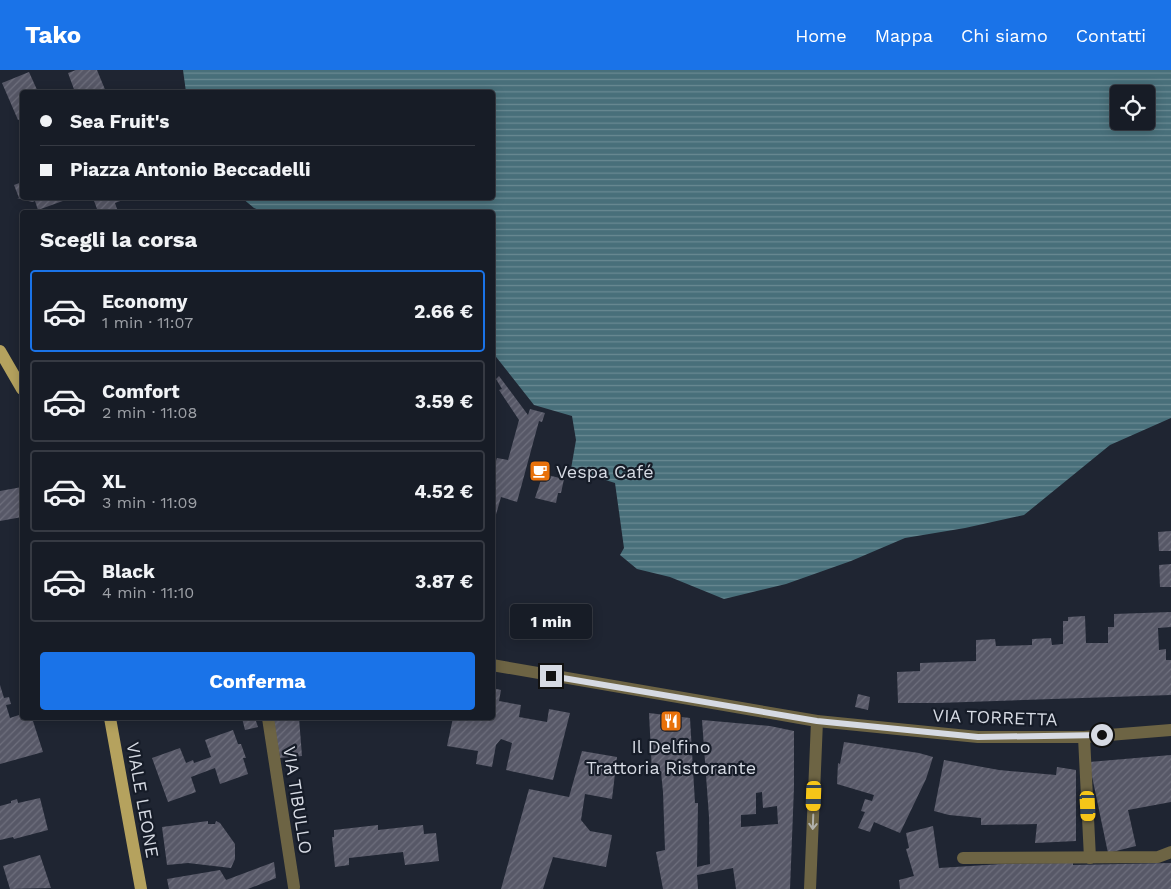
<!DOCTYPE html>
<html lang="it">
<meta charset="utf-8">
<style>
:root{--surface:#171c26;--page:#20252e;--text:#f1f3f6;--muted:#9ea1a7;--line:#363a43;--accent:#1a73e8}
body{margin:0;font-family:"Work Sans",sans-serif;background:var(--page);color:var(--text);height:100vh;display:flex;flex-direction:column;font-size:19px;white-space:nowrap}
*{box-sizing:border-box;margin:0}
p{font-size:16px;color:var(--muted)}
.icon{flex:none;width:28px;height:28px;fill:none;stroke:currentColor;stroke-width:2;stroke-linecap:round;stroke-linejoin:round}
.map{position:relative;flex:1;overflow:hidden}
.sheet{position:absolute;left:20px;top:140px;width:475px;height:510px;display:flex;flex-direction:column;background:var(--surface);border-radius:5px;box-shadow:0 2px 12px #0003,0 0 0 1px var(--line)}
.sheet>*{flex:none}
.top-card{position:absolute;left:20px;top:20px;width:475px;height:110px;border-radius:5px;box-shadow:0 2px 12px #0003,0 0 0 1px var(--line);display:grid;align-content:center;height:110px;padding:0 20px;background:var(--surface)}
.tools{position:absolute;left:1110px;top:15px;display:grid;gap:10px}
.tools a{display:grid;place-items:center;width:45px;height:45px;border-radius:5px;background:var(--surface);box-shadow:0 2px 12px #0003,0 0 0 1px var(--line);font-size:25px}
.end{position:absolute;width:22px;height:22px;margin:-11px;border:6px solid #d6dae3;background:#111;box-shadow:0 0 0 2px #111}
.from{border-radius:50%}
.bubble{position:absolute;height:35px;border-radius:5px;background:var(--surface);box-shadow:0 2px 12px #0003,0 0 0 1px var(--line);font-size:16px;font-weight:700;line-height:35px;text-align:center}
.car{position:absolute;width:15px;height:30px;margin:-15px -8px;border-radius:6px;box-shadow:0 0 4px 1px #0007;background:linear-gradient(#f5c518 24%,#345 0 40%,#f5c518 0 76%,#345 0 86%,#f5c518 0)}
.top-card b{display:flex;align-items:center;gap:18px;height:48px;font-size:19px}
.top-card b+b{border-top:1px solid var(--line)}
.top-card i{width:12px;height:12px;background:var(--text)}
ul{padding:0;list-style:none}
li{display:flex;align-items:center;gap:15px;height:82px;margin:0 10px 8px;padding:0 10px;border:2px solid var(--line);border-radius:5px}
li div{flex:1}
li b{display:block;font-size:19px}
li em{font-style:normal;font-weight:700}
li.current{border-color:var(--accent)}
li>.icon{width:45px;height:45px;stroke-width:1.5}
h2{padding:0 20px;font-size:22px;line-height:60px}
.primary-button{display:flex;gap:10px;margin-top:auto;padding:10px 20px}
.primary-button a{flex:1;height:58px;border-radius:5px;background:var(--accent);color:#fff;font-size:20px;font-weight:700;line-height:58px;text-align:center}
header{display:flex;align-items:center;gap:30px;box-sizing:border-box;height:70px;padding:0 25px;background:var(--accent);color:#fff}
header strong{font-size:24px}
nav{display:flex;gap:28px;margin-inline-start:auto;font-size:18px}
.map>svg:first-child{display:block}
.water{fill:url(#water-rules);fill-rule:evenodd}
.building{fill:url(#building-hatch);fill-rule:evenodd}
.lines{fill:none;stroke-linecap:round;stroke-linejoin:round}
.path{stroke:#575d68;stroke-width:3;stroke-dasharray:1 4;stroke-linecap:butt}
.minor{stroke:#6d6444;stroke-width:12}
.major{stroke:#b5a25e;stroke-width:12}
.oneway{stroke:#b1b1ab}
.route{stroke:#d6dae3;stroke-width:6}
.labels{text-anchor:middle;dominant-baseline:central;stroke-width:4.5;stroke-linejoin:round;paint-order:stroke}
.poi-label{font-size:18px;fill:#d6dae3;stroke:#161c28;text-anchor:start}
.street-label{font-size:18px;fill:#d6dae3;stroke:#161c28}
</style>
<header>
<strong>Tako</strong>
<nav><a>Home</a><a>Mappa</a><a>Chi siamo</a><a>Contatti</a></nav>
</header>
<div class="map">
<svg width="1171" height="819" viewBox="0 0 1171 819">
<defs>
<pattern id="water-rules" width="6" height="5" patternUnits="userSpaceOnUse" patternTransform="scale(1.25)"><rect width="6" height="5" fill="#486f7a"/><path d="M0 2.5h6" fill="none" stroke="#6a8a93"/></pattern>
<pattern id="building-hatch" width="6" height="6" patternUnits="userSpaceOnUse" patternTransform="scale(1.25)"><rect width="6" height="6" fill="#575867"/><path d="M-1 1l2-2M0 6l6-6M5 7l2-2" fill="none" stroke="#6e6f7d"/></pattern>
</defs>
<rect width="100%" height="100%" fill="#1f2532"/>
<path class="water" d="M183 0H1171V348L1110 375 1024 445 965 458 905 468 851 491 786 514 724 529 670 507 637 499 620 485 624 478 615 413 571 399 576 370 572 346 534 335 493 283 492 142H264L254 138 242 128H492V22H186ZM1119 24H1146V51H1119Z"/>
<g class="building">
<path d="M76 0H97L106 22H75L68 3Z"/>
<path d="M29 2 38 22H22V48L18 50 2 13Z"/>
<path d="M22 112V128H71L38 140 35 131 32 132 17 128H19L14 115Z"/>
<path d="M93 128H128L115 133 118 142H87L97 139Z"/>
<path d="M499 306 528 345 530 339 545 343 542 352 539 351 517 432 501 427 493 455 492 403 497 388 508 390 519 350 499 320 502 319 496 309Z"/>
<path d="M543 404 564 409 561 423H558L556 433 535 428Z"/>
<path d="M22 417V447L0 451V421Z"/>
<path d="M1171 461V481H1159L1158 462Z"/>
<path d="M1171 494V517H1160L1159 495Z"/>
<path d="M1171 542V557L1158 558 1159 580 1166 579V590H1171V625L938 633H898L897 602 920 601V593L976 591V570L995 569 996 576 1032 575V569L1051 568 1052 575 1063 574V551H1068V547L1085 546 1086 573H1108V557H1114V544Z"/>
<path d="M0 615 4 628 9 627 11 634 6 635 10 648 22 644V648H32L43 682 0 694Z"/>
<path d="M492 618 501 620 499 631 521 635 519 647 547 652 549 639 570 643 553 710 506 700 512 673 501 669 496 675 492 697 476 694 478 681 447 676 453 648H492Z"/>
<path d="M858 624 870 627 868 640 855 637Z"/>
<path d="M649 643 690 648 695 733H698L697 797 710 794 709 747 702 650 770 656 794 661V717L790 819H736L733 798 697 805 698 819H663L656 782 665 780 663 722 661 702 652 703ZM762 722 763 738 777 736 778 754 741 757V745L756 744V723Z"/>
<path d="M242 648H255L258 657 245 660Z"/>
<path d="M273 648H299L302 686 280 688Z"/>
<path d="M233 660 238 674H241L246 688H243L248 704 220 714 215 698 191 707 196 722 168 732 152 688 180 678 186 693 193 690 194 693 211 687 205 670Z"/>
<path d="M844 672 919 683 933 687 926 709 900 763 874 752 870 762 858 758 865 742 861 741 865 729 872 731 874 725 837 714 838 693 840 694Z"/>
<path d="M582 681 617 687 612 729 585 724 581 750 590 761 612 765 606 797 553 787 543 819H501L529 719 569 727Z"/>
<path d="M1171 685V732L1128 740 1136 776 1108 783 1089 692Z"/>
<path d="M944 690 999 700 1056 705 1057 697 1076 700V771L1035 773 1037 754 981 755V748L949 745 934 741Z"/>
<path d="M40 728 48 760 14 769 13 767 0 770V736L11 733V731L17 729 18 733Z"/>
<path d="M208 751V754H215L216 751 220 753 235 774V789L231 798 188 793 167 795 162 757Z"/>
<path d="M378 755V760L423 755 424 764 436 763 439 791 405 795 403 782 349 788V795L335 797 332 767H334V760Z"/>
<path d="M933 756 939 798 1002 794 1073 793V795L1171 793V819H900L899 810 914 806 906 779 909 778 906 763Z"/>
<path d="M40 785 51 818 10 819 3 796Z"/>
<path d="M274 792 276 808 248 819H169L167 809 220 800 226 810Z"/>
</g>
<g class="lines">
<path class="path" d="M305 142 308 138"/>
<g class="minor">
<path d="M492 595 817 651 978 667H1084L1171 660"/>
<path d="M268 648 294 817"/>
<path d="M1084 667 1090 788"/>
<path d="M963 788 1158 787 1171 782"/>
<path d="M810 819 817 651"/>
</g>
<g class="major">
<path d="M0 281 22 319"/>
<path d="M110 648 141 819"/>
</g>
</g>
<defs><path id="oneway-shaft" d="M-6 0H5M1.5-3L5.5 0L1.5 3" fill="none" stroke-width="1.6" stroke-linecap="round" stroke-linejoin="round" transform="scale(1.25)"/></defs>
<use class="oneway" href="#oneway-shaft" transform="translate(813 752) rotate(92)"/>
<g class="lines">
<path class="route" d="M551 606 817 651 978 667 1102 665"/>
</g>
<defs>
<g id="cafe-square" transform="scale(1.125)"><rect x="-9" y="-9" width="18" height="18" rx="4" fill="#e8710a" stroke="#161c28"/><path d="M-5.5-4.5H6V0H3Q3 3.5 0 3.5H-2.5Q-5.5 3.5-5.5 0ZM3-3.2v2h1.7v-2ZM-6 4.5H4V6H-6Z" fill="#fff"/></g>
<g id="restaurant-square" transform="scale(1.125)"><rect x="-9" y="-9" width="18" height="18" rx="4" fill="#e8710a" stroke="#161c28"/><path d="M-5-6h1v4h1v-4h1v4h1v-4h1v5L-1.5 .5V6h-2V.5L-5-1ZM5-6V6H3V1.5H1.5Q1.5-4 5-6Z" fill="#fff"/></g>
</defs>
<g fill-rule="evenodd">
<use href="#cafe-square" x="540" y="401"/>
<use href="#restaurant-square" x="671" y="651"/>
</g>
<g class="labels">
<g class="poi-label">
<text x="556" y="401">Vespa Café</text>
<text x="671" y="676" text-anchor="middle">Il Delfino<tspan x="671" dy="21">Trattoria Ristorante</tspan></text>
</g>
<g class="street-label">
<text transform="translate(995 647) rotate(2)">VIA TORRETTA</text>
<text transform="translate(143 730) rotate(80)">VIALE LEONE</text>
<text transform="translate(298 730) rotate(81)">VIA TIBULLO</text>
</g>
</g>
</svg>
<div class="tools">
<a><svg class="icon" aria-label="locate" viewBox="0 0 24 24"><circle cx="12" cy="12" r="6"/><path d="M12 2v4M12 18v4M2 12h4M18 12h4"/></svg></a>
</div>
<i class="end from" style="left:1102px;top:665px"></i>
<i class="end" style="left:551px;top:606px"></i>
<div class="bubble" style="left:510px;top:534px;width:82px">1 min</div>
<i class="car" style="left:814px;top:726px;rotate:182deg"></i>
<i class="car" style="left:1088px;top:736px;rotate:177deg"></i>
<div class="top-card">
<b><i class="from"></i>Sea Fruit's</b>
<b><i></i>Piazza Antonio Beccadelli</b>
</div>
<section class="sheet">
<h2>Scegli la corsa</h2>
<ul>
<li class="current"><svg class="icon" aria-label="car" viewBox="0 0 24 24"><path d="M5 17H2v-5l4-1 3-4h7l3 4 3 1v5h-3M9 17h6M6 11h13"/><circle cx="7" cy="17" r="2"/><circle cx="17" cy="17" r="2"/></svg><div><b>Economy</b><p>1 min · 11:07</p></div><em>2.66 €</em></li>
<li><svg class="icon" aria-label="car" viewBox="0 0 24 24"><path d="M5 17H2v-5l4-1 3-4h7l3 4 3 1v5h-3M9 17h6M6 11h13"/><circle cx="7" cy="17" r="2"/><circle cx="17" cy="17" r="2"/></svg><div><b>Comfort</b><p>2 min · 11:08</p></div><em>3.59 €</em></li>
<li><svg class="icon" aria-label="car" viewBox="0 0 24 24"><path d="M5 17H2v-5l4-1 3-4h7l3 4 3 1v5h-3M9 17h6M6 11h13"/><circle cx="7" cy="17" r="2"/><circle cx="17" cy="17" r="2"/></svg><div><b>XL</b><p>3 min · 11:09</p></div><em>4.52 €</em></li>
<li><svg class="icon" aria-label="car" viewBox="0 0 24 24"><path d="M5 17H2v-5l4-1 3-4h7l3 4 3 1v5h-3M9 17h6M6 11h13"/><circle cx="7" cy="17" r="2"/><circle cx="17" cy="17" r="2"/></svg><div><b>Black</b><p>4 min · 11:10</p></div><em>3.87 €</em></li>
</ul>
<div class="primary-button"><a>Conferma</a></div>
</section>
</div>
